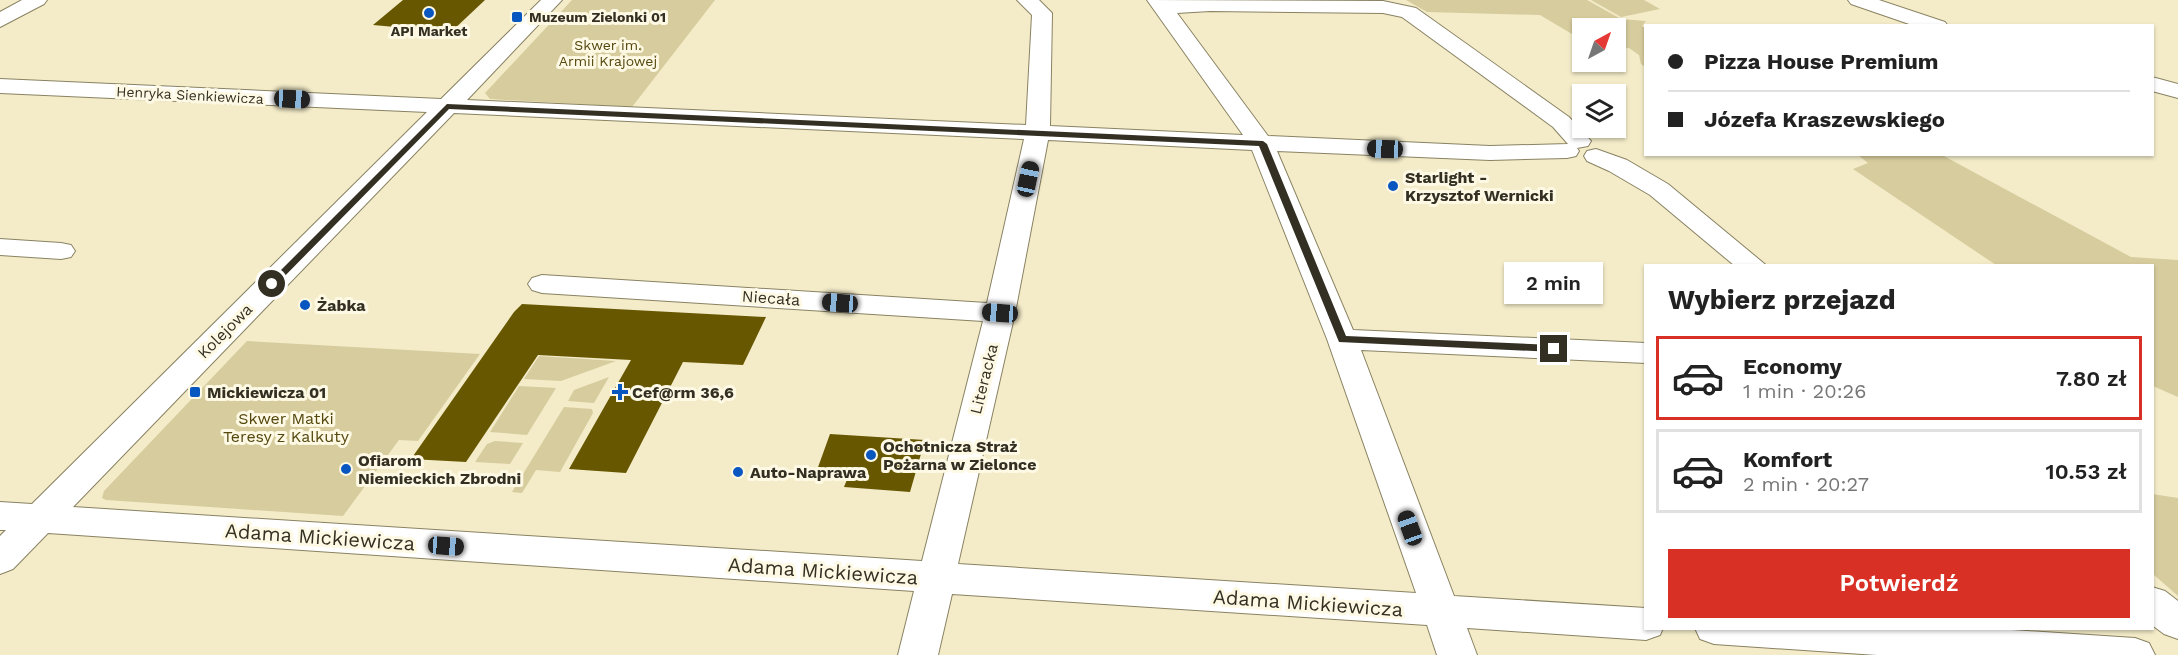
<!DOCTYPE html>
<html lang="pl">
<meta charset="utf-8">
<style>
:root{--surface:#fff;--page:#f6f6f6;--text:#222;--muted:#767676;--line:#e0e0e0;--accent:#d93025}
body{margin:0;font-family:"Work Sans",sans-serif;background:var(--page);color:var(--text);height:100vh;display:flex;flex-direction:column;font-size:22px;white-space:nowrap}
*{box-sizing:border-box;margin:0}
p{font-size:20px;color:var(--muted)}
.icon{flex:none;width:33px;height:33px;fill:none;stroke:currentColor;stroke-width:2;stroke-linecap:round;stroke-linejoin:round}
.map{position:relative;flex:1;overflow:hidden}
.details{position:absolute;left:1644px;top:264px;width:510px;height:366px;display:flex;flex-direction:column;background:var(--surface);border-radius:0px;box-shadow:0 2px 4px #0004}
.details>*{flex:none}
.hud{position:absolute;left:1644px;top:24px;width:510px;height:132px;border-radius:0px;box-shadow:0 2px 4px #0004;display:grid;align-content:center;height:132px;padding:0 24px;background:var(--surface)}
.needle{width:39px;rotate:40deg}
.fabs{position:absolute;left:1572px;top:18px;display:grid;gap:12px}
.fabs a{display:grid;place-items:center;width:54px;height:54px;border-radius:0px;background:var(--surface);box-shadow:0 2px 4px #0004;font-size:30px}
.end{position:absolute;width:27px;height:27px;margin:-14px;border:8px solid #333023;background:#fff;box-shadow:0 0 0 3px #fff}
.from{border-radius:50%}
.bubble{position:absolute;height:42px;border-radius:0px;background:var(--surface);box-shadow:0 2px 4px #0004;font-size:20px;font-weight:600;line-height:42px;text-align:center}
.car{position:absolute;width:18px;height:36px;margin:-18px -9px;border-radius:8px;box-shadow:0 0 4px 2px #0007;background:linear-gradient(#222 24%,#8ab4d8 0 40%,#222 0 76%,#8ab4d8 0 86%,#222 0)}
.hud b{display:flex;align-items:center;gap:21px;height:57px;font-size:22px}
.hud b+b{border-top:2px solid var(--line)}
.hud i{width:15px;height:15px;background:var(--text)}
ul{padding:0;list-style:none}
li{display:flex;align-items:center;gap:18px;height:84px;margin:0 12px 9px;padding:0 12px;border:3px solid var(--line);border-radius:0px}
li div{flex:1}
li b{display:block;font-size:22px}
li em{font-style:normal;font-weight:600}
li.selected{border-color:var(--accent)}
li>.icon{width:54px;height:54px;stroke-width:1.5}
h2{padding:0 24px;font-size:27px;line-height:72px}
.action{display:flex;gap:12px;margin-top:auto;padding:12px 24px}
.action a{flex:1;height:69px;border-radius:0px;background:var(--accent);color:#fff;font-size:24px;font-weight:600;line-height:69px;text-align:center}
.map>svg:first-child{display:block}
.green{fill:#d6cc9d}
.building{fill:#675700}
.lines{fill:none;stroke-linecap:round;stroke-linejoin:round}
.minor-casing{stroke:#898262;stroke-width:2}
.minor{fill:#fff;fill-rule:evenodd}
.route{fill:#333023}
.poi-dot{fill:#0856c0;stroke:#fef9e4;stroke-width:2}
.labels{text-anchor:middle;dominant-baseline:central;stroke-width:6;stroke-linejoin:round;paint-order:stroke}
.far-poi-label{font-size:14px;font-weight:bold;fill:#333023;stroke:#fef9e4;text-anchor:start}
.far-park-label{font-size:14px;fill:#54480f;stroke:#fef9e4}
.far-street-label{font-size:14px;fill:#333023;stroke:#fef9e4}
.poi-label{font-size:16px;font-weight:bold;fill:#333023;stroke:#fef9e4;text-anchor:start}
.street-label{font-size:16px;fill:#333023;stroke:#fef9e4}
.park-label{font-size:16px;fill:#54480f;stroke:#fef9e4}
.near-street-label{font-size:20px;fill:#333023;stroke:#fef9e4}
</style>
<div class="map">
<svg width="2178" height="655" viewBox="0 0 2178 655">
<rect width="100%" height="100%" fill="#f4ecc9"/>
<g class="green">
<path d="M572 0H715L632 107 490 99 485 93Z"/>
<path d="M1406 0H1587L1621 19 1646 21 1642 26 1645 28V67L1641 64 1639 55 1629 48 1616 49V28H1582V40L1540 15 1427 12Z"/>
<path d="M1591 0H1644L1660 9 1621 17Z"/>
<path d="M1858 155H1942L2131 257 2178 260V397L2153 386 2152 266 1996 265 1853 169 1868 163Z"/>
<path d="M247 341 480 354 418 441 399 440 343 516 106 500 102 498 104 491Z"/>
<path d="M539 356 616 361 561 381 524 379Z"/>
<path d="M609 377 594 403 568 401 574 390Z"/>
<path d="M519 386 556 388 527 435 490 432Z"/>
<path d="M564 407 592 409 593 413 560 472 536 470 522 493 512 492Z"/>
<path d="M495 441 523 443 510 464 475 462 487 444Z"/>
<path d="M2152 494 2178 498V596L2153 574Z"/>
</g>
<g class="building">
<path d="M403 0H485L451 32 373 25Z"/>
<path d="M522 304 766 317 743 365 683 362 626 473 569 469 631 360 538 355 466 462 411 459 514 312Z"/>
<path d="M830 434 925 440 910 492 844 487 850 472 817 470Z"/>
</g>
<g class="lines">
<g class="minor-casing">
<g id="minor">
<path d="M22 0H47L44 4 0 27V12Z"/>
<path d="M541 0H562L467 100 1026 125 1032 15 1017 0H1039L1052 13 1050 126 1243 135 1147 0 1383 1 1416 8 1569 117 1591 141 1588 146 1577 148 1579 151 1576 156 1567 158 1490 160 1277 151 1353 330 1646 343V363L1361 350 1454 596 1646 608V628H1663L1660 635 1646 640 1467 628 1477 655H1437L1427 625 952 594 938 655H898L914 591 48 533 13 569 0 574V536L6 530H0V502L32 504 427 112 0 93V79L441 99ZM1210 11 1383 13 1402 17 1553 127 1568 144 1490 146 1268 136 1177 13ZM454 113 1024 139 987 303 542 275 532 278 528 284 532 290 542 293 983 321 922 561 73 507ZM1048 140 1252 150 1327 339 1416 593 958 564 1015 313Z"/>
<path d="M1848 0H1879L1945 22 1948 26H1915L1851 4Z"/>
<path d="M2152 77 2178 84V98L2152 91Z"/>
<path d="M1596 149 1627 160 1668 184 1767 266H1735L1650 195 1609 171 1587 161 1584 156 1587 151Z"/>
<path d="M0 239 61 243 71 245 75 251 71 257 61 259 0 255Z"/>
<path d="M2152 587 2165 591 2178 601V639L2164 634 2152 625Z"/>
<path d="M1695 628H1982L2135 638 2149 643 2155 655H1877L1714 644 1700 639Z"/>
</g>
</g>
<use href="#minor" class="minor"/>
</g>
<path class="route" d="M447 104 1263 141 1267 144 1346 336 1554 345 1559 349 1554 352 1339 342 1259 146 449 109 275 286H269V282Z"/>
<g class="poi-dot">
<circle cx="429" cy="13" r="6"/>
<rect x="511" y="11" width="12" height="12" rx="3"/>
<circle cx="1393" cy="186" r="6"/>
<circle cx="305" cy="305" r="6"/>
<rect x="189" y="386" width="12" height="12" rx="3"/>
<path d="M617 383h6v6h6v6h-6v6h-6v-6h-6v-6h6z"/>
<circle cx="871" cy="455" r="6"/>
<circle cx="346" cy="469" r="6"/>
<circle cx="738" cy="472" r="6"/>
</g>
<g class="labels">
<g class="far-poi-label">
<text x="529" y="17">Muzeum Zielonki 01</text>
<text x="429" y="31" text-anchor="middle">API Market</text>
</g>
<g class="far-park-label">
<text x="608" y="45">Skwer im.<tspan x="608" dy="16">Armii Krajowej</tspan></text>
</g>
<g class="far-street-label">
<text transform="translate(190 95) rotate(3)">Henryka Sienkiewicza</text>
</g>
<g class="poi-label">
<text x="1405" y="177">Starlight -<tspan x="1405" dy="18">Krzysztof Wernicki</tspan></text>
<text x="317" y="305">Żabka</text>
<text x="207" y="392">Mickiewicza 01</text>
<text x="632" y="392">Cef@rm 36,6</text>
<text x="883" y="446">Ochotnicza Straż<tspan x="883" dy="18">Pożarna w Zielonce</tspan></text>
<text x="358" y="460">Ofiarom<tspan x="358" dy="18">Niemieckich Zbrodni</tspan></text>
<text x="750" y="472">Auto-Naprawa</text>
</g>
<g class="street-label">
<text transform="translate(771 298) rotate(4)">Niecała</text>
<text transform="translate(225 331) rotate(-45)">Kolejowa</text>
<text transform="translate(984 379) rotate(-76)">Literacka</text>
</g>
<g class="park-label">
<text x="286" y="418">Skwer Matki<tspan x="286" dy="18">Teresy z Kalkuty</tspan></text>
</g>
<g class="near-street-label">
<text transform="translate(320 537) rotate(4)">Adama Mickiewicza</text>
<text transform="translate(823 571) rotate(4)">Adama Mickiewicza</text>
<text transform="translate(1308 603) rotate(4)">Adama Mickiewicza</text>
</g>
</g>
</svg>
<div class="fabs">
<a><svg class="needle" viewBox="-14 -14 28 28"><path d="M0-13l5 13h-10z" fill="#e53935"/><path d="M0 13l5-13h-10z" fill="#767676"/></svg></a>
<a><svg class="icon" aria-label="layers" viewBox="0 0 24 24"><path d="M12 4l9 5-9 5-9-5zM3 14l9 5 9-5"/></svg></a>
</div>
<i class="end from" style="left:272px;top:284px"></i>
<i class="end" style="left:1554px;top:349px"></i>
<div class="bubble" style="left:1504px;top:262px;width:99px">2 min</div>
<i class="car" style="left:292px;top:99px;rotate:93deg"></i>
<i class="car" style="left:1385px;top:149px;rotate:272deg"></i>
<i class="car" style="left:1028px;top:179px;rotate:12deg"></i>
<i class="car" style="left:840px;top:303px;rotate:274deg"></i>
<i class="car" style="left:1000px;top:313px;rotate:274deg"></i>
<i class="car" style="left:1410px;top:528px;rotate:340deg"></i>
<i class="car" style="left:446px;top:546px;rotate:94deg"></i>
<div class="hud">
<b><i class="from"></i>Pizza House Premium</b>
<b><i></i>Józefa Kraszewskiego</b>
</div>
<section class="details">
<h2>Wybierz przejazd</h2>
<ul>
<li class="selected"><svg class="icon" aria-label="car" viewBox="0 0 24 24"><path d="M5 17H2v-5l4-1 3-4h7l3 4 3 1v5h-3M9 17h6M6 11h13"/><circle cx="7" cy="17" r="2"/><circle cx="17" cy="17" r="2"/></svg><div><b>Economy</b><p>1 min · 20:26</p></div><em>7.80 zł</em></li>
<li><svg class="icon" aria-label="car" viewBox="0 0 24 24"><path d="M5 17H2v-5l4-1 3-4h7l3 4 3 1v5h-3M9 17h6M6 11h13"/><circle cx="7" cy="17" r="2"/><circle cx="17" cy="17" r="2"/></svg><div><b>Komfort</b><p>2 min · 20:27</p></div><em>10.53 zł</em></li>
</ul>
<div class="action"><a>Potwierdź</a></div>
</section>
</div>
